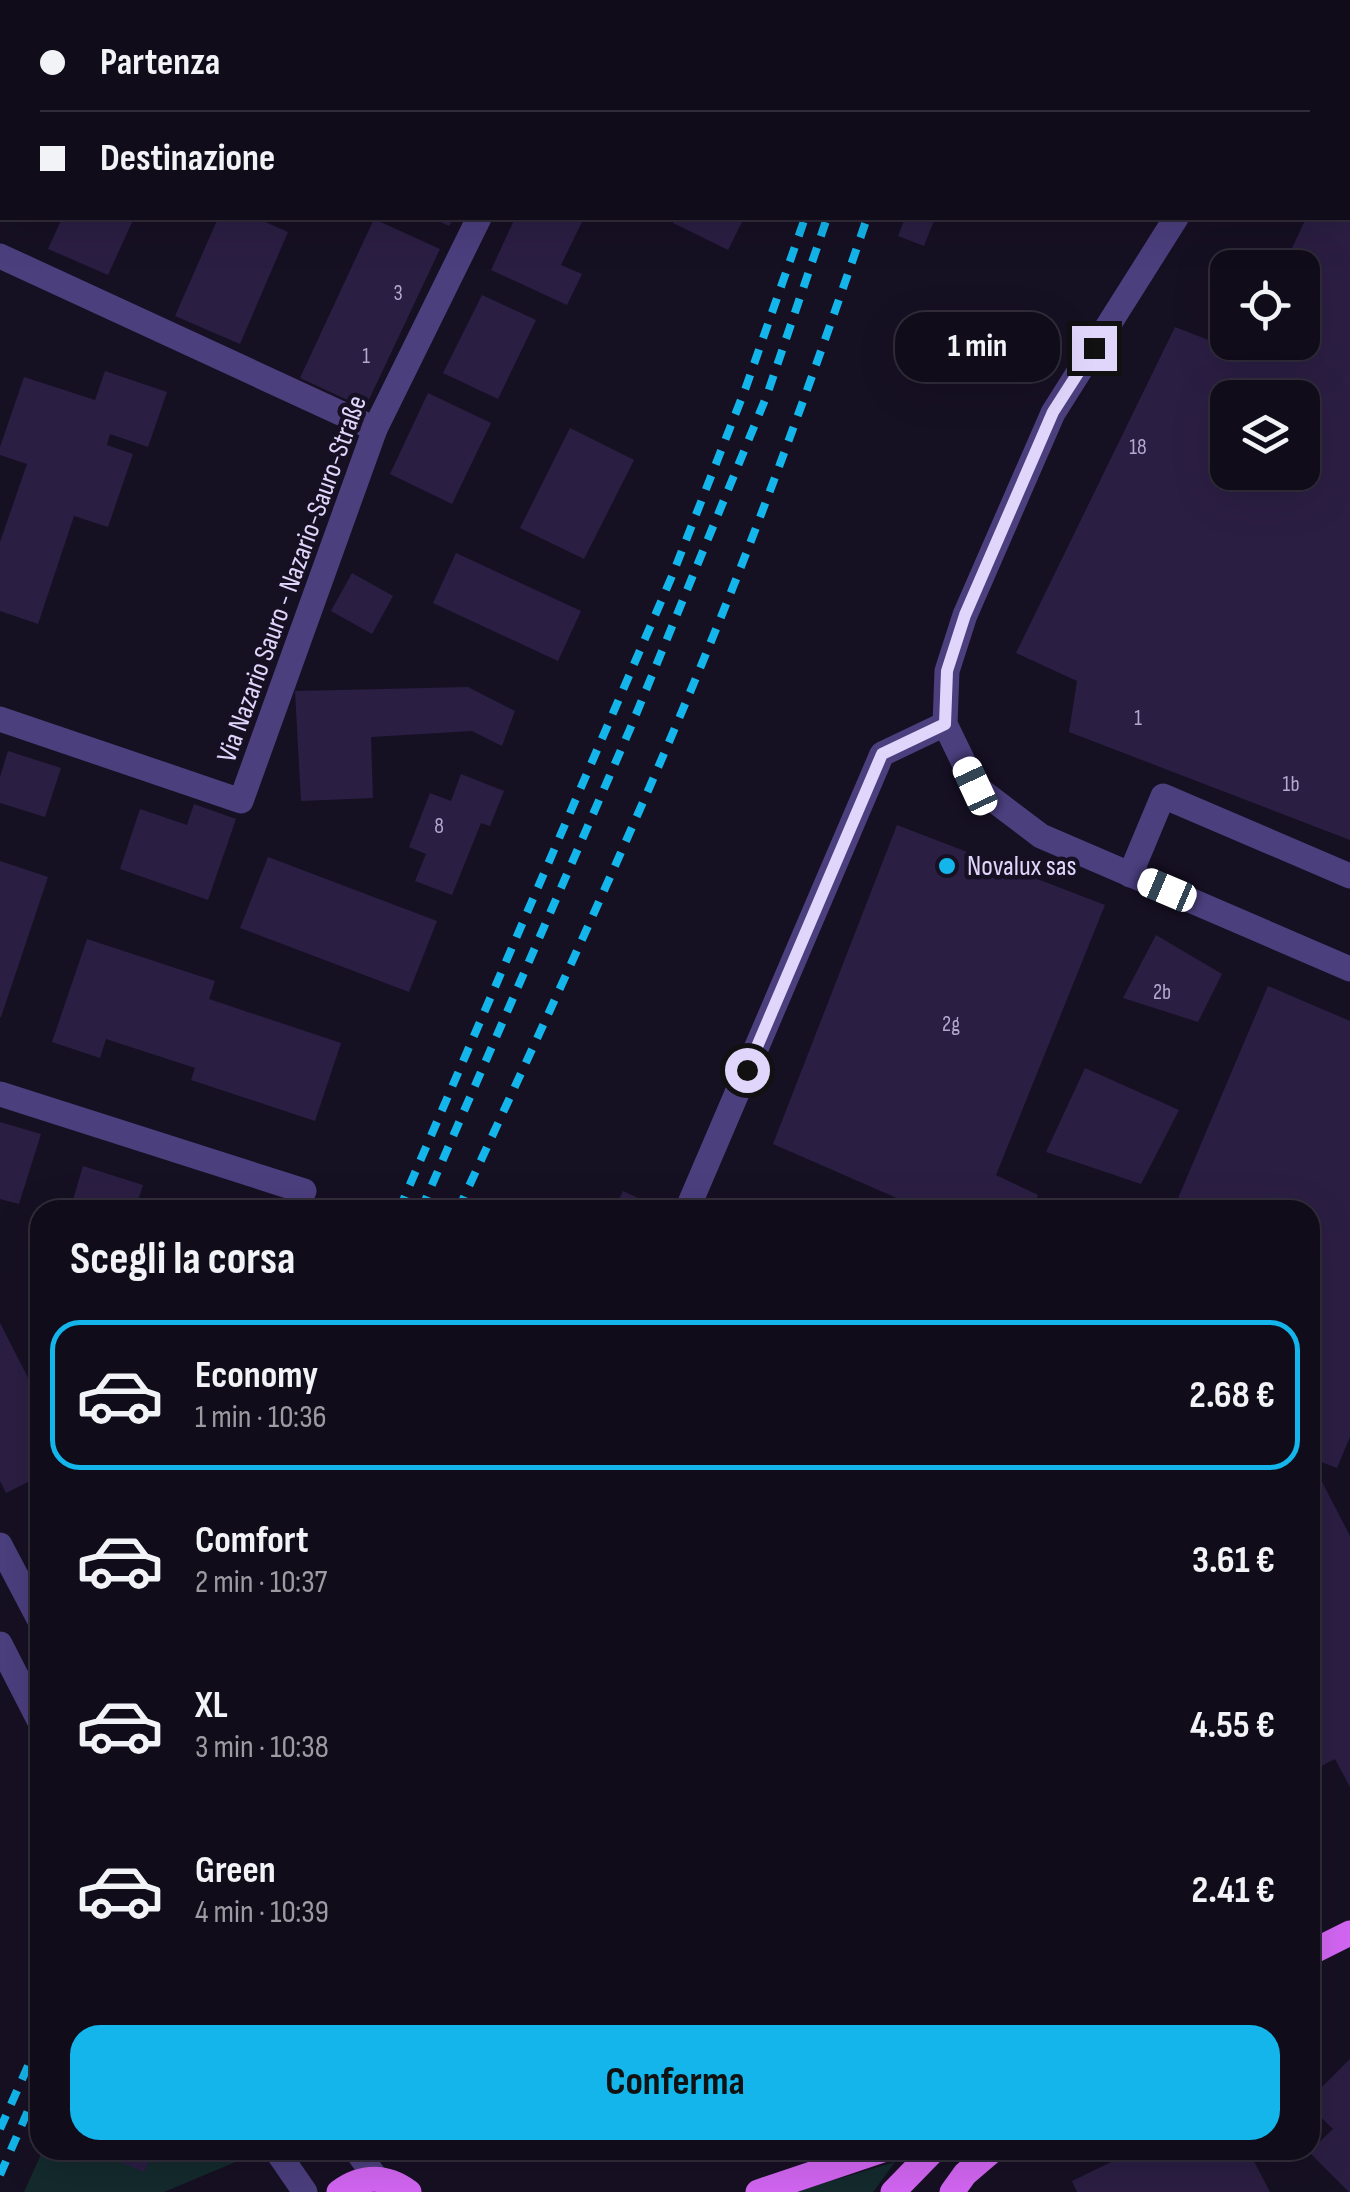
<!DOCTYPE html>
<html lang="it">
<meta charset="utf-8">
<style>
:root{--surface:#100c1a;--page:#1e1a27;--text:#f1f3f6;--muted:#9c9ba2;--line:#302c39;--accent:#13b5eb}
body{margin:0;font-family:"Sofia Sans Condensed",sans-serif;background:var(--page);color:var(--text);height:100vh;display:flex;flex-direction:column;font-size:38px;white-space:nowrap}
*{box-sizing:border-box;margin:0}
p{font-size:32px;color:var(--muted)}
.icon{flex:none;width:55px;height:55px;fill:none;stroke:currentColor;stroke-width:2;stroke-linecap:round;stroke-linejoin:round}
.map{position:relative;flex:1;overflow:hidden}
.sheet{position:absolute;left:30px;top:1200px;width:1290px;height:960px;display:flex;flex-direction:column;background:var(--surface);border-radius:30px;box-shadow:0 10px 40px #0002,0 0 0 2px var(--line)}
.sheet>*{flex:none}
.banner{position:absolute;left:0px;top:0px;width:1350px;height:220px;box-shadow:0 10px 40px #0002,0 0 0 2px var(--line);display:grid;align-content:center;height:220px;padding:0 40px;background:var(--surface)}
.tools{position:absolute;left:1210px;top:250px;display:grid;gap:20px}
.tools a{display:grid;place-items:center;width:110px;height:110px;border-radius:20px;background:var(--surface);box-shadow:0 10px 40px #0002,0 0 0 2px var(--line);font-size:50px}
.end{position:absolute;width:45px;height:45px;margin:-22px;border:12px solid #e0d6fc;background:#111;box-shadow:0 0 0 5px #111}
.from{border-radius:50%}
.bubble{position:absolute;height:70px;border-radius:30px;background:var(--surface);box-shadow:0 10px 40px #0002,0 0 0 2px var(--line);font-size:32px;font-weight:700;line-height:70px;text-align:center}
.car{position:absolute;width:30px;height:60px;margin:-30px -15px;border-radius:12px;box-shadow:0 0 8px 2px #0007;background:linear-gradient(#fff 24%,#345 0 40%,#fff 0 76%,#345 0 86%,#fff 0)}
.banner b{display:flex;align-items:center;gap:35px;height:95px;font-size:38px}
.banner b+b{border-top:2px solid var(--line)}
.banner i{width:25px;height:25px;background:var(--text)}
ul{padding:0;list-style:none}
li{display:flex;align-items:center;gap:30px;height:150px;margin:0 20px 15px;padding:0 20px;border:5px solid transparent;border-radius:30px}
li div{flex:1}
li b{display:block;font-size:38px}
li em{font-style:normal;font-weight:700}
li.selected{border-color:var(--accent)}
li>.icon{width:90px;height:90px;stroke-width:1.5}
h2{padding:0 40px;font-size:45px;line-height:120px}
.primary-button{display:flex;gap:20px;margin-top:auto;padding:20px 40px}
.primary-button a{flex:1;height:115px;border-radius:30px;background:var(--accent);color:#111;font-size:40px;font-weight:700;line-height:115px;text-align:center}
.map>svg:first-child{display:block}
.green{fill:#142a2d}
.building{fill:#2b1e43;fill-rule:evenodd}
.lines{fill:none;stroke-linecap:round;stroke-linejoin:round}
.minor{stroke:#4b3f7e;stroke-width:25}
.major{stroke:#d366f3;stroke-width:25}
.rail{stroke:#13b5eb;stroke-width:8;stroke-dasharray:15 12;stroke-linecap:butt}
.route{stroke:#e0d6fc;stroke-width:12}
.poi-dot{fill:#13b5eb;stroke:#161023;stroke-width:4}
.labels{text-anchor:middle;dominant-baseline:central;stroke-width:9;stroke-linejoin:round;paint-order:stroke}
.number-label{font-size:22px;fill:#b3a8ce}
.street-label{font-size:28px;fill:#e0d6fc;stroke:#161023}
.poi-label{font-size:28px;fill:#e0d6fc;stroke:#161023;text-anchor:start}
</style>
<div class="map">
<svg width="1350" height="2192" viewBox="0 0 1350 2192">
<rect width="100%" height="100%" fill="#161023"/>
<g class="green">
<path d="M43 2150H232L238 2161 164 2192H24Z"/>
<path d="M895 2162 873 2192H794Z"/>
</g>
<g class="building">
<path d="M62 218H134L108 275 48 249Z"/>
<path d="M218 218H256L288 232 240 344 175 316Z"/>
<path d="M432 218H454L449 226Z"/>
<path d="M515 218H584L561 265 582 274 567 305 491 270Z"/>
<path d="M676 218H744L728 250 673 223Z"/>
<path d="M905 218H935L924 246 898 236Z"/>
<path d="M1306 218H1350V840L1069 732 1077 681 1016 653 1175 327 1242 353 1247 342H1302V268H1283ZM1228 398H1302V472H1228Z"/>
<path d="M374 219 440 249 365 408 300 378Z"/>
<path d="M482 295 536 320 498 399 443 373Z"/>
<path d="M105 371 167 392 148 447 110 434 107 445 133 454 108 527 74 516 38 624 0 611V542L27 464 0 455V447L24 377 95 400Z"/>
<path d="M428 393 491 423 452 504 390 474Z"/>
<path d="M570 428 634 460 584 559 520 528Z"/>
<path d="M456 553 581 611 558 661 433 603Z"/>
<path d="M352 573 393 596 372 634 331 611Z"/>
<path d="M468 687 515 711 502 746 472 731 371 737 373 798 301 801 295 691Z"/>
<path d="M8 751 61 768 45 817 0 803V777Z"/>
<path d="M461 774 504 791 490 826 481 823 452 895 415 881 426 854 409 847 430 793 451 801Z"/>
<path d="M194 804 236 819 208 900 120 869 140 809 187 825Z"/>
<path d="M897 825 1105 905 996 1175 1038 1195 1033 1210H924L773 1144Z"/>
<path d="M268 857 437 921 409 992 240 928Z"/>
<path d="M0 861 48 877 1 1017H0Z"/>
<path d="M1156 935 1222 974 1198 1022 1123 998Z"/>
<path d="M87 939 215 981 209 999 341 1043 315 1121 191 1080 195 1068 106 1039 100 1058 52 1042Z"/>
<path d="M1268 986 1350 1021V1437L1337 1468 1310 1458V1210H1173Z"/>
<path d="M1085 1068 1179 1110 1141 1184 1046 1152Z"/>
<path d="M0 1122 41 1134 19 1204 0 1199Z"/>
<path d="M83 1166 143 1185 135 1210H70Z"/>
<path d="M623 1191 656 1206 655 1210H614Z"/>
<path d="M0 1323 40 1401V1476L6 1493 0 1481Z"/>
<path d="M1319 1476 1350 1536V1787L1335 1759 1310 1772V1480Z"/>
<path d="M1350 2059V2192H1349L1309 2152 1333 2129 1310 2107V2099Z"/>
<path d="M91 2150H154L144 2172Z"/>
<path d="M1136 2150H1248L1270 2192H1077L1072 2181Z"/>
</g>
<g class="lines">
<g class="minor">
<path d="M464 0 470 2"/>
<path d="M62 2 63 0"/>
<path d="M582 2 583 0"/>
<path d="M1348 30 1350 28"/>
<path d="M0 43 2 44"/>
<path d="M0 145 2 139"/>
<path d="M1176 218 1053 413 965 615 947 671 945 724 975 786 1041 836 1350 969"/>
<path d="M0 256 375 429"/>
<path d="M0 719 241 801 375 429 479 218"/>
<path d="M1130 875 1163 796 1350 876"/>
<path d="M0 1094 304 1191"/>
<path d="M687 1210 882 754 945 724"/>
<path d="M0 1545 40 1621"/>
<path d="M0 1644 40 1722"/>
<path d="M276 2150 305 2192"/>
<path d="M356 2150 376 2178"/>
</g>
<g class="major">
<path d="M1310 1953 1350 1933"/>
<path d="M339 2192C362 2175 386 2175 409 2192"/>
<path d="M758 2192 883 2150"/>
<path d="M893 2192 934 2150"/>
<path d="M952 2192 965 2174 993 2150"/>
</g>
<g class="rail">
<path d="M876 2V0"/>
<path d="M896 2 897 0"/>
<path d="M932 2V0"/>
<path d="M399 1210 672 576 746 387 805 218"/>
<path d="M421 1210 630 729 767 395 827 218"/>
<path d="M458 1210C553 1004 649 798 733 587 781 465 825 342 867 218"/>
<path d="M0 2129 40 2039"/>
<path d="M0 2175 40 2083"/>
</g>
</g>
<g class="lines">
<path class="route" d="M747 1070 882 754 945 724 947 671 965 615 1053 412 1094 348"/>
</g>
<circle class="poi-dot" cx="947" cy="866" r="10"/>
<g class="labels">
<g class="number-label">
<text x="398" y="293">3</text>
<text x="366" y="356">1</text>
<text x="1138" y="447">18</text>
<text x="1138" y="718">1</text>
<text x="1291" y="784">1b</text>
<text x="439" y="826">8</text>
<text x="1162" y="992">2b</text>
<text x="951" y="1024">2g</text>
</g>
<g class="street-label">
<text transform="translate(292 579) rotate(-70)">Via Nazario Sauro - Nazario-Sauro-Straße</text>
</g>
<g class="poi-label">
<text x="967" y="866">Novalux sas</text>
</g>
</g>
</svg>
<div class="tools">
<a><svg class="icon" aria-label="locate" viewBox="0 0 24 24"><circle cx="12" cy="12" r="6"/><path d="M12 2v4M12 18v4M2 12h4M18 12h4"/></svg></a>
<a><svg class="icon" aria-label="layers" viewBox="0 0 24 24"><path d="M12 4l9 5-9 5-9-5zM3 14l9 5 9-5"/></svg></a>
</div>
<i class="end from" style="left:747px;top:1070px"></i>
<i class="end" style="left:1094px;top:348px"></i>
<div class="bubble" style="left:895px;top:312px;width:165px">1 min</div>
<i class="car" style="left:975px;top:786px;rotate:335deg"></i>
<i class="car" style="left:1167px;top:890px;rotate:293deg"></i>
<div class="banner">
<b><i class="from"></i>Partenza</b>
<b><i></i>Destinazione</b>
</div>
<section class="sheet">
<h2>Scegli la corsa</h2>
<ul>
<li class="selected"><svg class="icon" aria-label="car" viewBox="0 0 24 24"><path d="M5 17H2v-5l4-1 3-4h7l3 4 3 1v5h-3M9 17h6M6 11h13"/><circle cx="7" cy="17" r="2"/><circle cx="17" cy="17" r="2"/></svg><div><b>Economy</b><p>1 min · 10:36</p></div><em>2.68 €</em></li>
<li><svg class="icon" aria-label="car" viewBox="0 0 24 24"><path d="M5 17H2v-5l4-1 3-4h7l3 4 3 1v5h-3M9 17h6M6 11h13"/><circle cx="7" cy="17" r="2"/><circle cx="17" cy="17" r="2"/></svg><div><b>Comfort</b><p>2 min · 10:37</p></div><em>3.61 €</em></li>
<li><svg class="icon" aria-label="car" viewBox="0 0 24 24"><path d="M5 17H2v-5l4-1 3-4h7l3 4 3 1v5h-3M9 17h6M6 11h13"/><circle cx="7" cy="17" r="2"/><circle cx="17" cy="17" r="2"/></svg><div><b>XL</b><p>3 min · 10:38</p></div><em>4.55 €</em></li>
<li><svg class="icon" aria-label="car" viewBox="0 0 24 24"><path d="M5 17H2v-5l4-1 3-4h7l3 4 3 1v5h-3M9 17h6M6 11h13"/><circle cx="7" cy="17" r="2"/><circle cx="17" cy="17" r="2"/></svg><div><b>Green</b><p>4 min · 10:39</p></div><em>2.41 €</em></li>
</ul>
<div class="primary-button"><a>Conferma</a></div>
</section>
</div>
